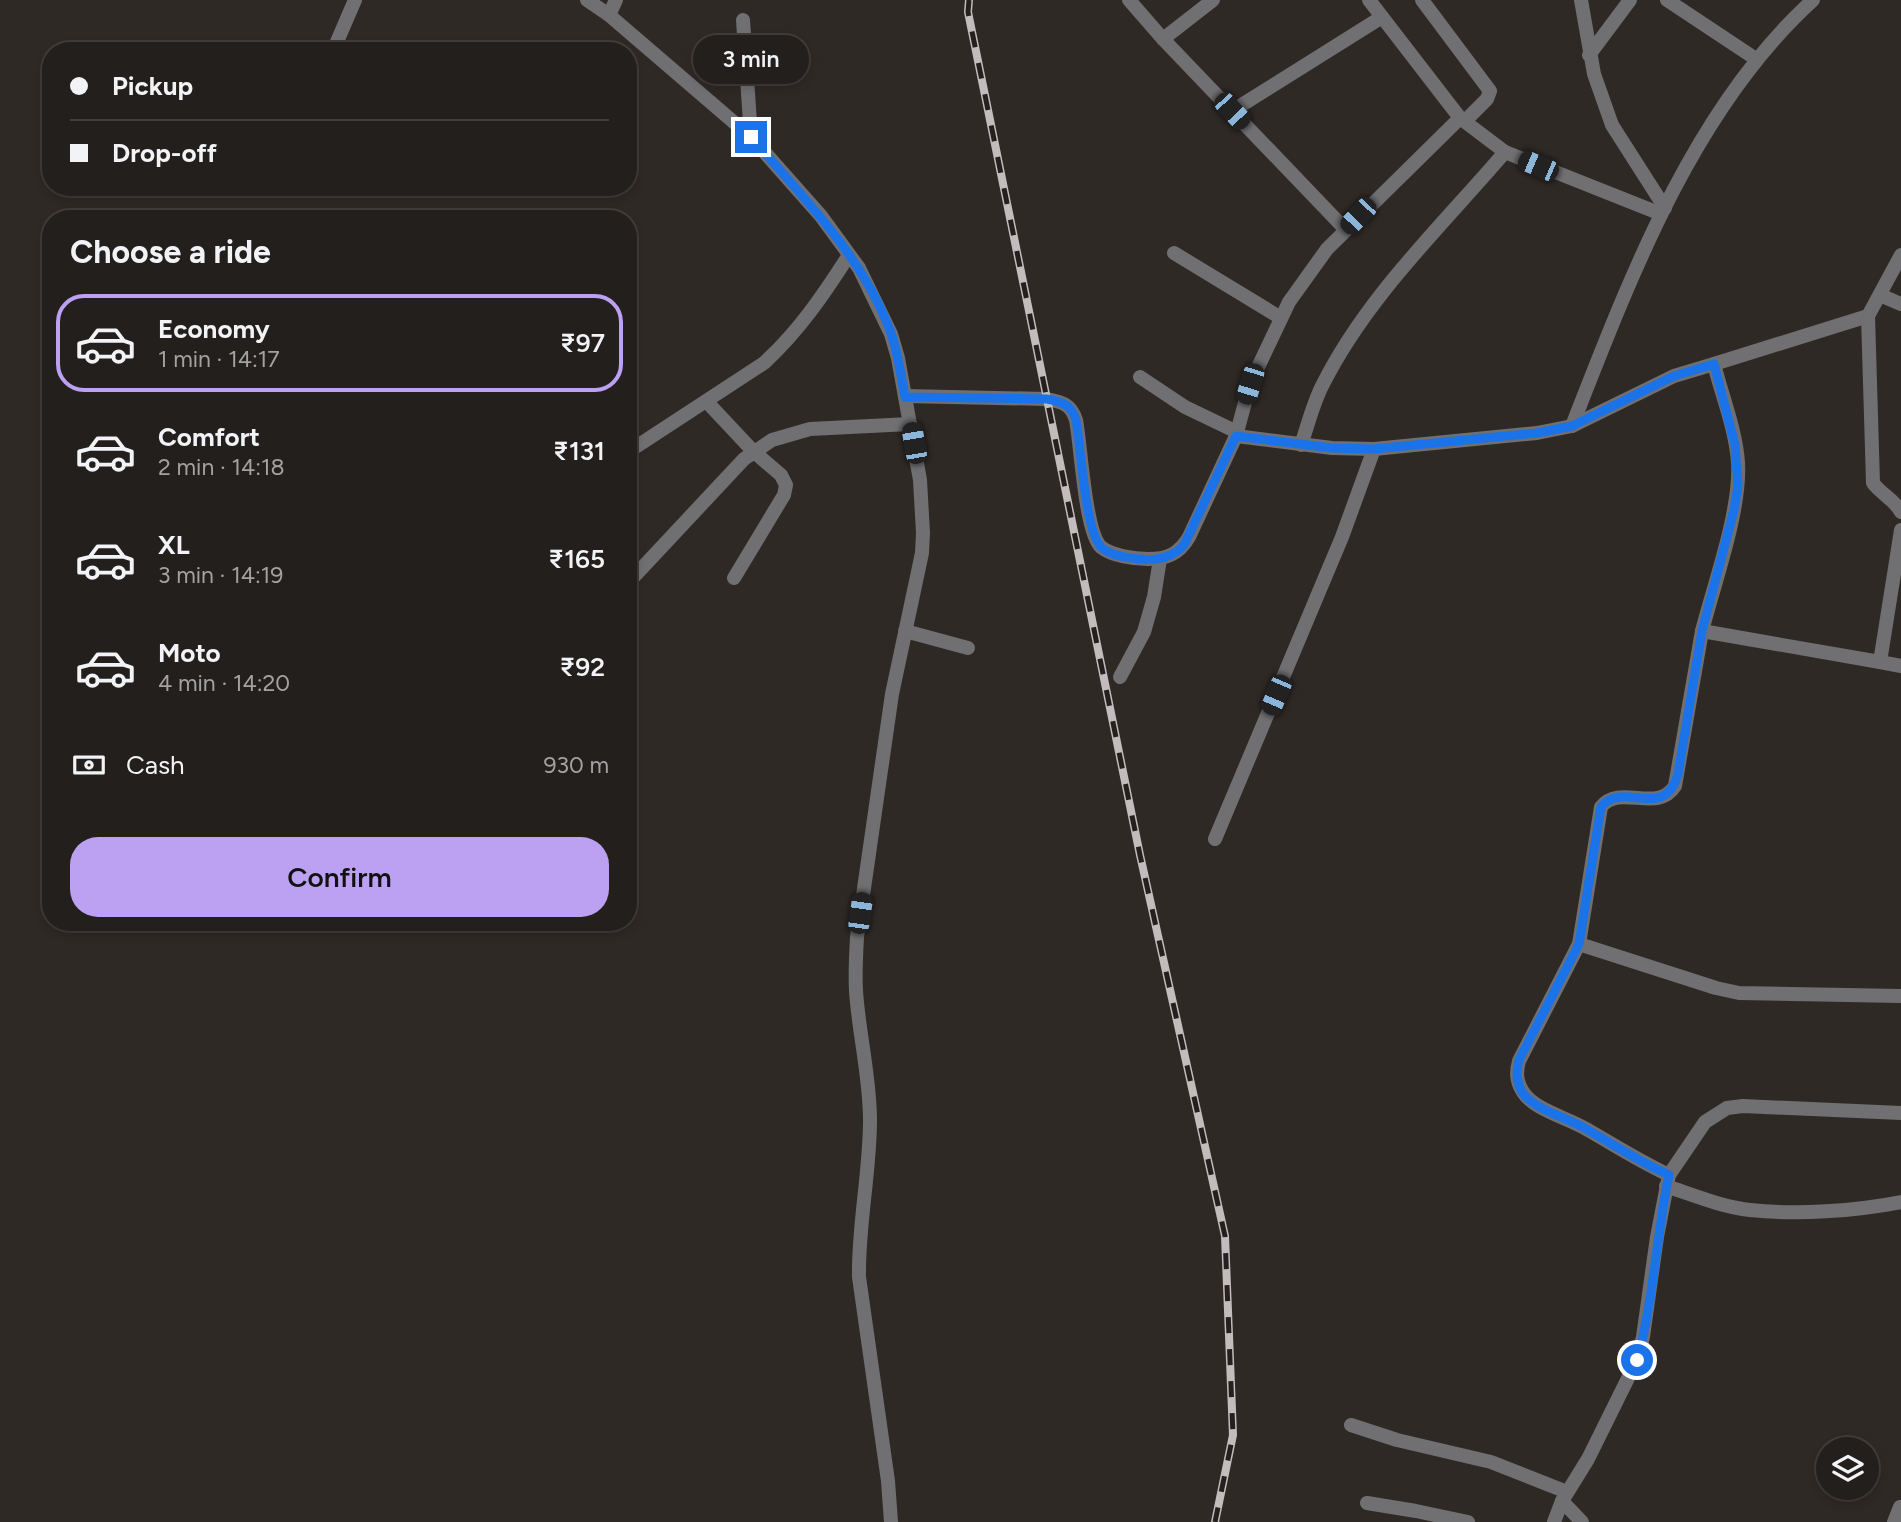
<!DOCTYPE html>
<meta charset="utf-8">
<style>
:root{--surface:#231f1c;--page:#2b2725;--text:#f1f3f6;--muted:#a3a2a3;--line:#403d3b;--accent:#bca0f2}
body{margin:0;font-family:Figtree,sans-serif;background:var(--page);color:var(--text);height:100vh;display:flex;flex-direction:column;font-size:26px;white-space:nowrap}
*{box-sizing:border-box;margin:0}
p{font-size:23px;color:var(--muted)}
.icon{flex:none;width:38px;height:38px;fill:none;stroke:currentColor;stroke-width:2;stroke-linecap:round;stroke-linejoin:round}
.map{position:relative;flex:1;overflow:hidden}
.panel{position:absolute;left:42px;top:210px;width:595px;height:721px;display:flex;flex-direction:column;background:var(--surface);border-radius:28px;box-shadow:0 4px 10px #0003,0 0 0 2px var(--line)}
.panel>*{flex:none}
.guide{position:absolute;left:42px;top:42px;width:595px;height:154px;border-radius:28px;box-shadow:0 4px 10px #0003,0 0 0 2px var(--line);display:grid;align-content:center;height:154px;padding:0 28px;background:var(--surface)}
.controls{position:absolute;left:1816px;top:1437px;display:grid;gap:14px}
.controls a{display:grid;place-items:center;width:63px;height:63px;border-radius:50%;background:var(--surface);box-shadow:0 4px 10px #0003,0 0 0 2px var(--line);font-size:35px}
.end{position:absolute;width:32px;height:32px;margin:-16px;border:9px solid #1a73e8;background:#fff;box-shadow:0 0 0 4px #fff}
.from{border-radius:50%}
.bubble{position:absolute;height:49px;border-radius:24px;background:var(--surface);box-shadow:0 4px 10px #0003,0 0 0 2px var(--line);font-size:23px;font-weight:600;line-height:49px;text-align:center}
.car{position:absolute;width:21px;height:42px;margin:-21px -10px;border-radius:9px;box-shadow:0 0 5px 2px #0007;background:linear-gradient(#222 24%,#8ab4d8 0 40%,#222 0 76%,#8ab4d8 0 86%,#222 0)}
.guide b{display:flex;align-items:center;gap:24px;height:66px;font-size:26px}
.guide b+b{border-top:2px solid var(--line)}
.guide i{width:18px;height:18px;background:var(--text)}
ul{padding:0;list-style:none}
li{display:flex;align-items:center;gap:21px;height:98px;margin:0 14px 10px;padding:0 14px;border:4px solid transparent;border-radius:28px}
li div{flex:1}
li b{display:block;font-size:26px}
li em{font-style:normal;font-weight:600}
li.active{border-color:var(--accent)}
li>.icon{width:63px;height:63px;stroke-width:1.5}
h2{padding:0 28px;font-size:32px;line-height:84px}
.pay{display:flex;align-items:center;gap:18px;height:77px;padding:0 28px;font-size:26px}
.pay p{margin-inline-start:auto}
.button{display:flex;gap:14px;margin-top:auto;padding:14px 28px}
.button a{flex:1;height:80px;border-radius:28px;background:var(--accent);color:#111;font-size:28px;font-weight:600;line-height:80px;text-align:center}
.map>svg:first-child{display:block}
.lines{fill:none;stroke-linecap:round;stroke-linejoin:round}
.street{stroke:#706f72;stroke-width:14}
.rail-casing{stroke:#c2bdbc;stroke-width:8}
.rail{stroke:#251f1d;stroke-width:5;stroke-dasharray:16;stroke-linecap:butt}
.route{stroke:#1a73e8;stroke-width:9}
</style>
<div class="map">
<svg width="1901" height="1522" viewBox="0 0 1901 1522">
<rect width="100%" height="100%" fill="#2f2926"/>
<g class="lines">
<g class="street">
<path d="M587 0 609 15 751 137 821 216 859 268 891 334 898 358 920 480 923 533 922 553 892 694 857 937C856 955 855 973 856 991 859 1035 870 1077 870 1120 870 1173 858 1225 859 1277L888 1481 891 1522"/>
<path d="M1129 0 1163 39 1345 229"/>
<path d="M1369 0 1460 118 1505 152"/>
<path d="M1422 0 1490 91 1487 99 1465 121"/>
<path d="M1581 0 1594 74 1612 125 1665 208"/>
<path d="M1667 0 1756 59"/>
<path d="M609 15 616 0"/>
<path d="M743 20 751 137"/>
<path d="M1163 39 1213 0"/>
<path d="M333 51 355 0"/>
<path d="M1589 55 1630 0"/>
<path d="M1232 111 1382 17"/>
<path d="M1174 253 1281 318"/>
<path d="M1901 255 1868 316 1873 483C1881 494 1895 500 1901 512"/>
<path d="M1880 295 1901 304"/>
<path d="M1868 316 1714 364C1722 396 1736 430 1738 463 1741 510 1714 584 1702 631L1880 662"/>
<path d="M1140 377 1185 407 1237 432"/>
<path d="M905 396 1047 399C1062 402 1071 404 1076 420 1081 446 1085 532 1101 547 1112 556 1135 559 1148 559 1167 559 1179 554 1189 537L1236 436 1250 384 1289 302 1327 249 1460 118"/>
<path d="M707 402 753 451 781 475 786 485 784 495 734 578"/>
<path d="M1572 426C1630 278 1693 109 1813 0"/>
<path d="M1236 436 1332 448 1374 449 1537 433 1572 426 1674 376 1714 364"/>
<path d="M1301 445C1308 425 1313 403 1323 384 1368 295 1441 227 1505 152L1661 214"/>
<path d="M628 452 764 363C799 331 824 294 849 255"/>
<path d="M1901 530 1880 662 1901 666"/>
<path d="M628 583 744 459 772 440 810 429 910 424"/>
<path d="M905 631 968 648"/>
<path d="M1120 677 1144 632 1154 597 1160 559"/>
<path d="M1215 839 1342 537 1374 449"/>
<path d="M1579 944 1601 807C1620 783 1657 814 1675 786L1702 631"/>
<path d="M1669 1175C1639 1161 1616 1146 1588 1130 1569 1118 1534 1110 1523 1092 1516 1081 1516 1072 1519 1061L1579 944 1716 988 1739 993 1901 996"/>
<path d="M1666 1186C1693 1195 1722 1207 1750 1210 1797 1215 1855 1211 1901 1202"/>
<path d="M1351 1425 1397 1440 1491 1462 1567 1492"/>
<path d="M1562 1501 1582 1522"/>
<path d="M1367 1503 1416 1511 1468 1522"/>
<path d="M1554 1522 1562 1501 1588 1459 1637 1360 1643 1337 1657 1237 1669 1175 1705 1122 1727 1108 1743 1106 1901 1113"/>
<path d="M1894 1522 1900 1507"/>
</g>
<g class="rail-casing">
<path id="rail" d="M969 0 968 12 1140 855 1225 1236 1233 1435 1215 1522"/>
</g>
<use href="#rail" class="rail"/>
</g>
<g class="lines">
<path class="route" d="M751 137C803 198 863 256 891 333 898 353 901 376 905 397L1047 399C1062 402 1071 404 1076 420 1081 447 1085 533 1102 548 1110 555 1129 558 1139 559 1156 561 1172 558 1184 545L1236 436 1332 448 1374 449 1537 433 1572 426 1674 376 1714 364 1735 445 1738 486 1734 510 1702 631 1678 774C1664 823 1623 779 1601 807L1579 944 1519 1060C1516 1072 1516 1081 1522 1092 1534 1110 1569 1118 1588 1130 1615 1146 1640 1162 1669 1175 1656 1236 1654 1300 1637 1360"/>
</g>
</svg>
<div class="controls">
<a><svg class="icon" aria-label="layers" viewBox="0 0 24 24"><path d="M12 4l9 5-9 5-9-5zM3 14l9 5 9-5"/></svg></a>
</div>
<i class="end from" style="left:1637px;top:1360px"></i>
<i class="end" style="left:751px;top:137px"></i>
<div class="bubble" style="left:693px;top:35px;width:116px">3 min</div>
<i class="car" style="left:1232px;top:111px;rotate:137deg"></i>
<i class="car" style="left:1538px;top:166px;rotate:293deg"></i>
<i class="car" style="left:1358px;top:216px;rotate:224deg"></i>
<i class="car" style="left:1250px;top:384px;rotate:197deg"></i>
<i class="car" style="left:914px;top:443px;rotate:350deg"></i>
<i class="car" style="left:1276px;top:695px;rotate:203deg"></i>
<i class="car" style="left:860px;top:913px;rotate:8deg"></i>
<div class="guide">
<b><i class="from"></i>Pickup</b>
<b><i></i>Drop-off</b>
</div>
<section class="panel">
<h2>Choose a ride</h2>
<ul>
<li class="active"><svg class="icon" aria-label="car" viewBox="0 0 24 24"><path d="M5 17H2v-5l4-1 3-4h7l3 4 3 1v5h-3M9 17h6M6 11h13"/><circle cx="7" cy="17" r="2"/><circle cx="17" cy="17" r="2"/></svg><div><b>Economy</b><p>1 min · 14:17</p></div><em>₹97</em></li>
<li><svg class="icon" aria-label="car" viewBox="0 0 24 24"><path d="M5 17H2v-5l4-1 3-4h7l3 4 3 1v5h-3M9 17h6M6 11h13"/><circle cx="7" cy="17" r="2"/><circle cx="17" cy="17" r="2"/></svg><div><b>Comfort</b><p>2 min · 14:18</p></div><em>₹131</em></li>
<li><svg class="icon" aria-label="car" viewBox="0 0 24 24"><path d="M5 17H2v-5l4-1 3-4h7l3 4 3 1v5h-3M9 17h6M6 11h13"/><circle cx="7" cy="17" r="2"/><circle cx="17" cy="17" r="2"/></svg><div><b>XL</b><p>3 min · 14:19</p></div><em>₹165</em></li>
<li><svg class="icon" aria-label="car" viewBox="0 0 24 24"><path d="M5 17H2v-5l4-1 3-4h7l3 4 3 1v5h-3M9 17h6M6 11h13"/><circle cx="7" cy="17" r="2"/><circle cx="17" cy="17" r="2"/></svg><div><b>Moto</b><p>4 min · 14:20</p></div><em>₹92</em></li>
</ul>
<div class="pay"><svg class="icon" aria-label="cash" viewBox="0 0 24 24"><path d="M3 7h18v10H3z"/><circle cx="12" cy="12" r="2"/></svg>Cash<p>930 m</p></div>
<div class="button"><a>Confirm</a></div>
</section>
</div>
